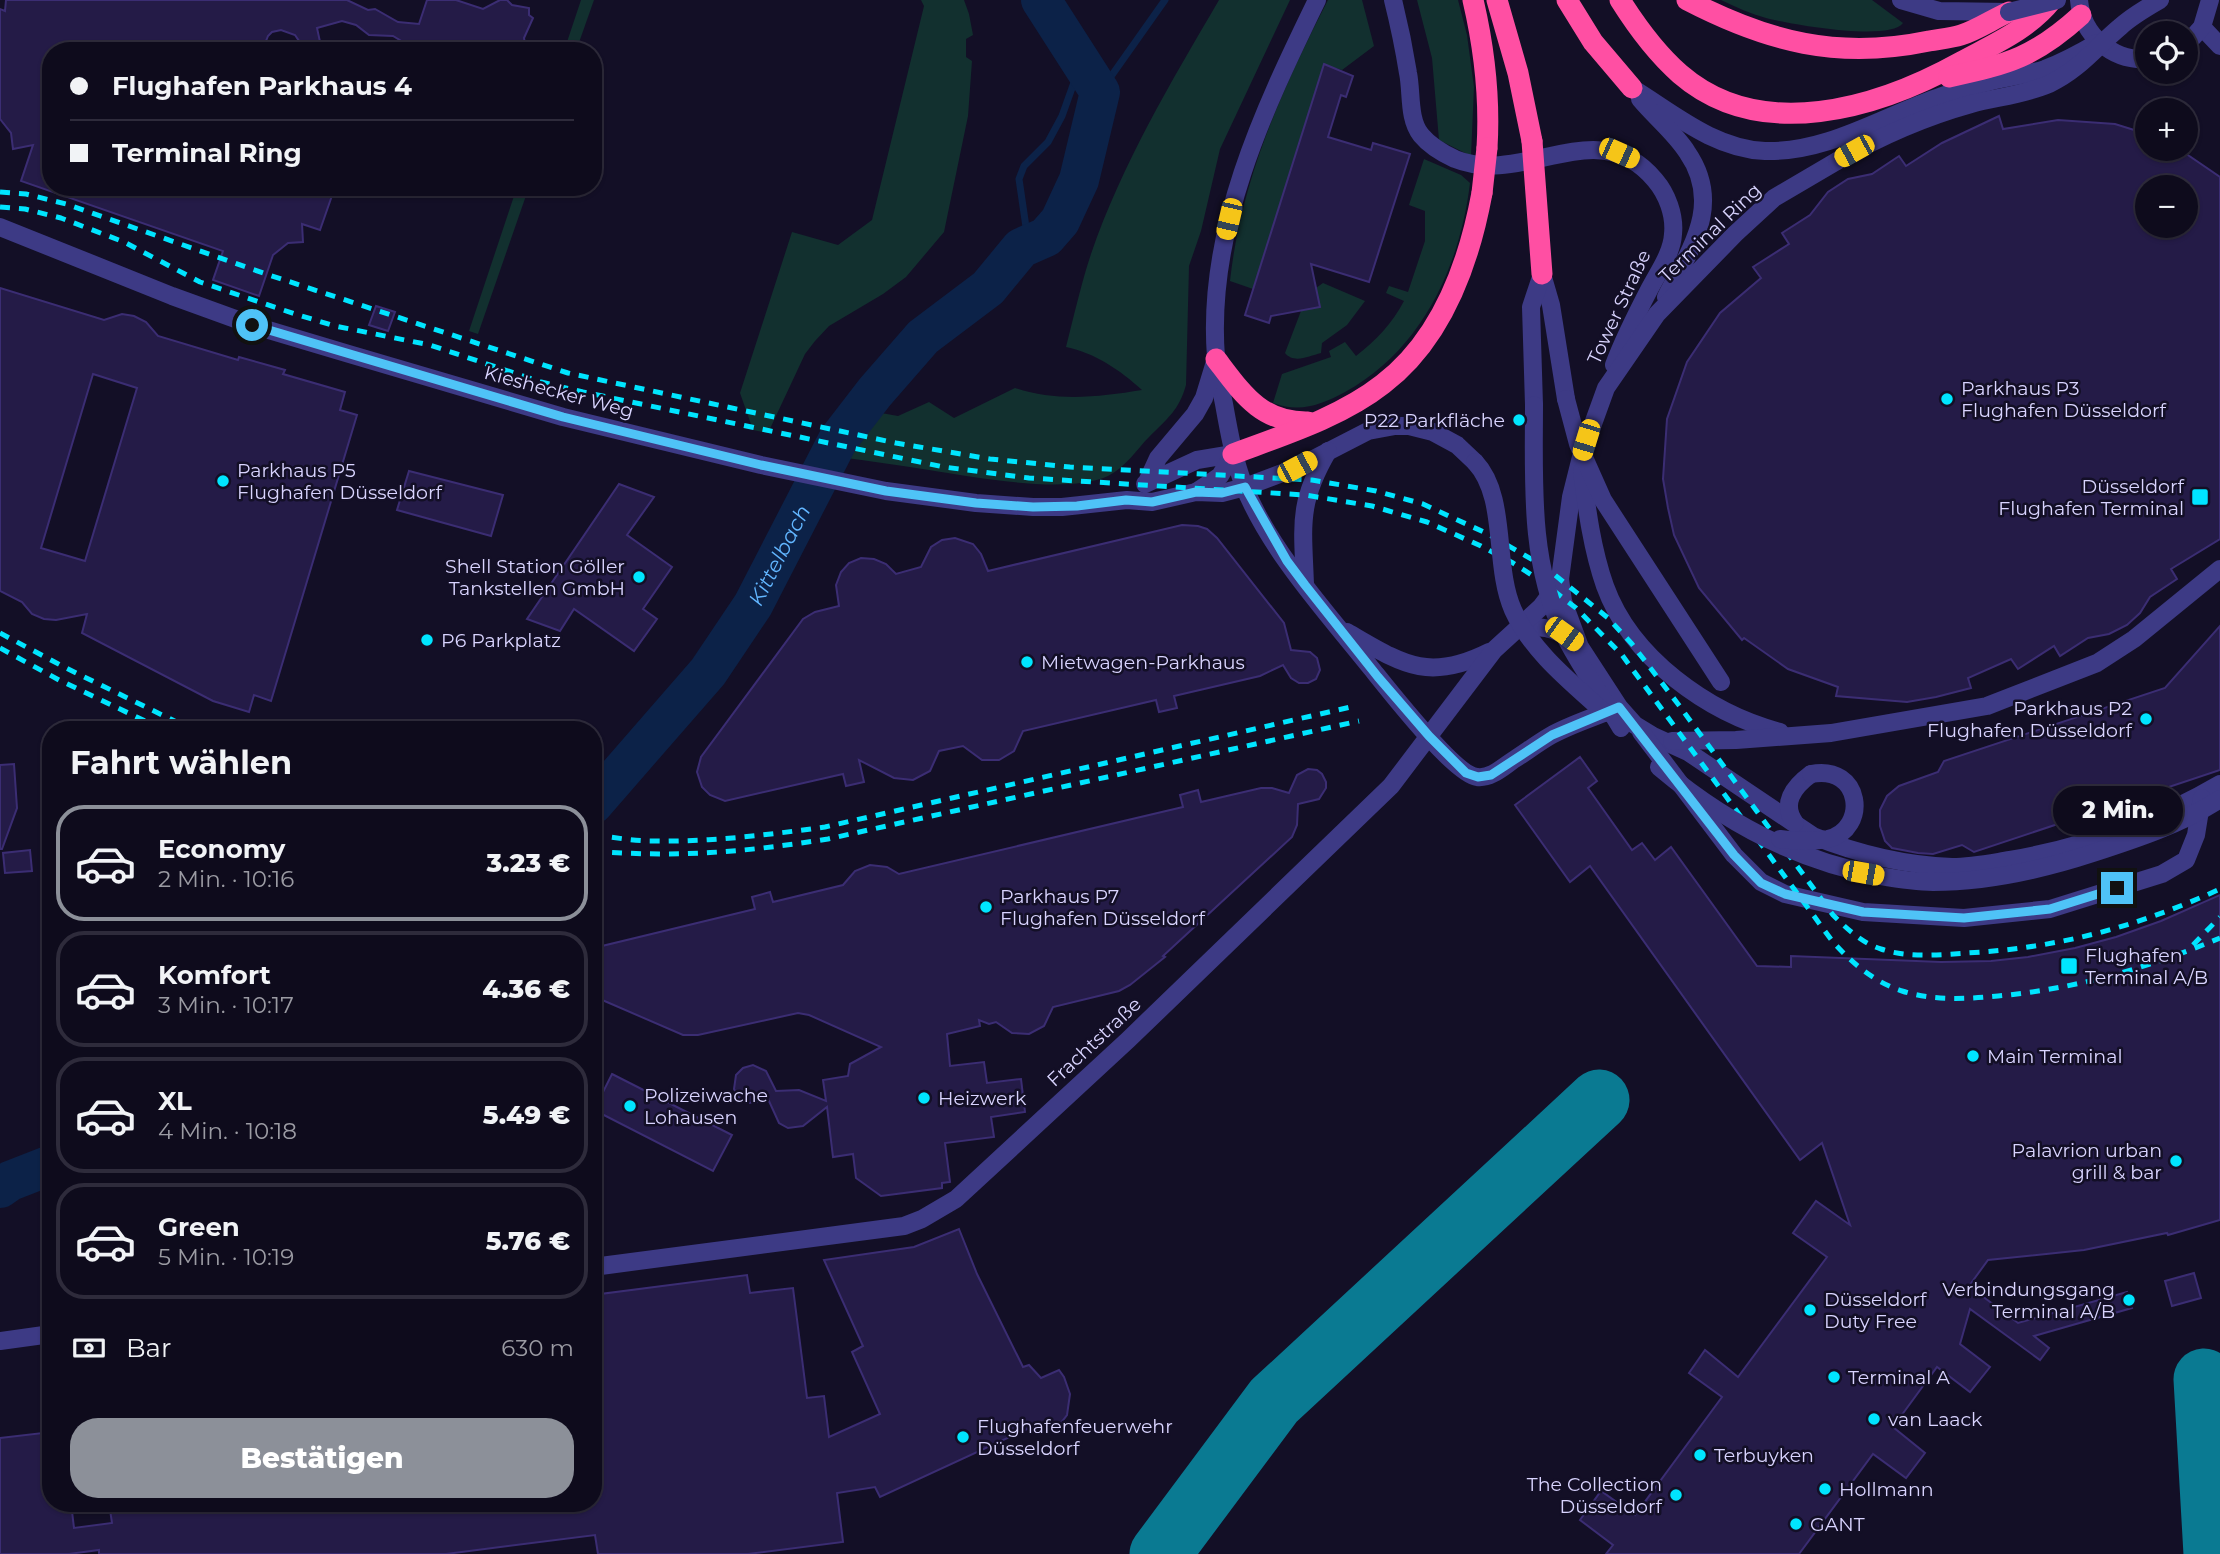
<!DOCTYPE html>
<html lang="de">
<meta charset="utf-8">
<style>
:root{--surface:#0e0b1c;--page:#1c1929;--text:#f1f3f6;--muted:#9b9ba3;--line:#2e2b3b;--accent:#8c9099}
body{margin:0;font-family:Montserrat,sans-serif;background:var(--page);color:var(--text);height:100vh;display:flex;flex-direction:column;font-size:26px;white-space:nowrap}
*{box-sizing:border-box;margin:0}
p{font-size:23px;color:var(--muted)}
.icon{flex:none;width:38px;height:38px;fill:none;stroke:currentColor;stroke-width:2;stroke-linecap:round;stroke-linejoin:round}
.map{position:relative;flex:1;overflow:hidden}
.drawer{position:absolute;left:42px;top:721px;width:560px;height:791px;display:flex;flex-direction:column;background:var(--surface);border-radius:28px;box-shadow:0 2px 5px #0004,0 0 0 2px var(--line)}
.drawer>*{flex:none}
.guide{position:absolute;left:42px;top:42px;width:560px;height:154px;border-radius:28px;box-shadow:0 2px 5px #0004,0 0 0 2px var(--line);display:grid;align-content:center;height:154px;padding:0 28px;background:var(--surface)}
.tools{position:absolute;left:2135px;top:21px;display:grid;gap:14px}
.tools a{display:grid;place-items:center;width:63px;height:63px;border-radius:50%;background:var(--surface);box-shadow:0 2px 5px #0004,0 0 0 2px var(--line);font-size:35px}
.end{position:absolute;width:32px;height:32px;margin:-16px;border:9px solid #4fc3f7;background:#111;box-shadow:0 0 0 4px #111}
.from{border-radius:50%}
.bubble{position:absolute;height:49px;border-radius:24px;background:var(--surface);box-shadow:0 2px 5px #0004,0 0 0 2px var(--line);font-size:23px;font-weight:800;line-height:49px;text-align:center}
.car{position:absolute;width:21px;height:42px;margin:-21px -10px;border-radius:9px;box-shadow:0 0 5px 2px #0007;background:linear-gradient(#f5c518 24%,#345 0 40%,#f5c518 0 76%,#345 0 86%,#f5c518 0)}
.guide b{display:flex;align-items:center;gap:24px;height:66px;font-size:26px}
.guide b+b{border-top:2px solid var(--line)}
.guide i{width:18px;height:18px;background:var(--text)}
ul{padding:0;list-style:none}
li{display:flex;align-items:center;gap:21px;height:116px;margin:0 14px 10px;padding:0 14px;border:4px solid var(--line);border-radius:28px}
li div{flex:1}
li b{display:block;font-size:26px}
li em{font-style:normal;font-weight:800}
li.selected{border-color:var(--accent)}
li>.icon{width:63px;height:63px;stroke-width:1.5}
h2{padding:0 28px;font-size:32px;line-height:84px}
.pay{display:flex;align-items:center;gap:18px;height:77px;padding:0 28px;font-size:26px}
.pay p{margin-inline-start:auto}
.primary-button{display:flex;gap:14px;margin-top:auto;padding:14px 28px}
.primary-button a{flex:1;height:80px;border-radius:28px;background:var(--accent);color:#fff;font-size:28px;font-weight:800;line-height:80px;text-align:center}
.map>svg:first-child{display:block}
.green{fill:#12302f}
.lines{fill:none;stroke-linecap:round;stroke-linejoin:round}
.stream{stroke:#0c2248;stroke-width:7}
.river{stroke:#0c2248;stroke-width:40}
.taxiway{stroke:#0a7a92;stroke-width:61}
.building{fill:#241b47;stroke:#3b2d73;stroke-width:2;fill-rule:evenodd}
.minor{stroke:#3d3a85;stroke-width:18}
.highway{stroke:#ff4fa3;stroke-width:21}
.rail{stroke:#00e5ff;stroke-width:5;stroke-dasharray:10 9;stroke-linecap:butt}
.minor-bridge{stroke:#3d3a85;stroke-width:18}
.highway-bridge{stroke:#ff4fa3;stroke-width:21}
.route{stroke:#4fc3f7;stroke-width:9}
.poi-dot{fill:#00e5ff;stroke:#130f26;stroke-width:2.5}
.labels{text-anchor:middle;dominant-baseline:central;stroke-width:5;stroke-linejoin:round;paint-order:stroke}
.street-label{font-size:19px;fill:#d9d4ff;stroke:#130f26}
.poi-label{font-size:19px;fill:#d9d4ff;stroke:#130f26;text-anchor:start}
.water-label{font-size:21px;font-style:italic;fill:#62b6ff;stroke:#130f26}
</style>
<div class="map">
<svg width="2220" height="1554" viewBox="0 0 2220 1554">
<rect width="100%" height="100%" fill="#130f26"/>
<g class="green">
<path d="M581 0H594L576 51H564Z"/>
<path d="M921 0H964L969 14 973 35 966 39V57L972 61 968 116 944 232 906 277 883 294 829 326 815 341 805 354 768 433 753 430 740 393 792 232 838 245 872 220 924 6Z"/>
<path d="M1219 0H1290L1220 149 1201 231 1189 266 1186 385C1179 410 1168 418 1150 436 1136 450 1126 467 1108 476 1065 495 975 477 929 470 899 465 869 461 839 457L870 411 898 416 929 402 954 418 1015 388C1057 402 1099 397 1142 390 1120 370 1095 353 1066 347 1074 316 1081 284 1091 254 1122 164 1171 82 1219 0Z"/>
<path d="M1328 0H1362L1374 46 1342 70 1325 65 1253 289 1230 281C1241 180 1282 89 1328 0Z"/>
<path d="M1417 0H1458L1467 35 1474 87 1471 156 1439 140 1432 58Z"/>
<path d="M1721 0H1872L1903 23C1889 42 1789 24 1766 18 1751 14 1736 7 1721 0Z"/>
<path d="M1424 159 1461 175 1470 183C1460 266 1422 350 1345 392 1321 405 1300 413 1273 403L1282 374 1331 357 1329 351 1345 342 1356 356C1376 340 1392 324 1404 301L1386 293 1389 286 1408 292 1425 241V211L1409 205Z"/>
<path d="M517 187H529L478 334 469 331Z"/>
<path d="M1323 283 1365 301 1347 325 1322 343 1321 353C1309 356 1294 364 1285 353L1301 311 1320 307 1316 288Z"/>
</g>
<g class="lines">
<g class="stream">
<path d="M1100 92 1165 0"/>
<path d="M1021 248 1026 227 1019 179 1024 166 1048 142 1062 116 1082 60"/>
</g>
<g class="river">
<path id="s1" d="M593 804 708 672 753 605 838 440 875 392 923 337 988 288 1021 248 1046 237 1060 221 1079 180 1100 92 1041 0"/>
<path d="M0 1188 10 1181 51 1165"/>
</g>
<g class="taxiway">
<path d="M2204 1379 2214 1554"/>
<path d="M1160 1554 1274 1401 1599 1100"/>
</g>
</g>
<g class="building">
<path d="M6 0H347L368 10 375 9 398 22 419 24 427 0H456L483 9 500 0H507L512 5 529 8V15L533 18 524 38 526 51H418L393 36 369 35 356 25 342 21 317 28 322 51H301L299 41 295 35 281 30 272 32 268 36 262 51H51V187H335L320 230 302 224 303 242 288 243 273 255 259 296 213 280 223 251 21 181 33 145 13 149 11 133 0 119V9L5 11Z"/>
<path d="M1324 64 1353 76 1346 97 1341 95 1328 137 1371 150 1373 143 1410 154 1369 282 1311 264 1320 307 1271 316 1269 323 1245 315Z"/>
<path d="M1999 116 2003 129 2058 120 2115 124 2147 134V149H2179L2220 177V539L2171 569 2177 579 2150 597 2140 613 2127 625 2109 634 2088 638 2060 656 2054 646 2018 669 2011 659 1968 678 1971 688 1936 697 1907 702 1836 696 1838 687 1788 669 1744 638 1742 640 1699 588 1674 535 1668 508 1663 479 1667 419 1687 362 1720 313 1761 278 1753 267 1789 244 1782 233 1810 215 1828 192 1848 179 1872 174 1899 156 1906 166 1942 143ZM2147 187H2186V226H2147Z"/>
<path d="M0 288 104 320 122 314 134 316 146 322 158 336 238 360 239 357 285 370 283 374 345 392 340 410 357 415 271 701 254 695 249 712 213 701 82 633 87 614 56 620 44 619 32 614 22 602 0 591ZM93 374 137 388 85 561 41 548Z"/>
<path d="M376 306 395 312 388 331 369 325Z"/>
<path d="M409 471 503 495 491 536 397 510Z"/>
<path d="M619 484 654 497 627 535 672 567 643 609 657 619 634 651 574 609 560 631 527 619Z"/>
<path d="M1182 525 1198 526 1207 529 1217 538 1284 623 1291 650 1310 652 1317 658 1320 670 1316 679 1308 683H1299L1291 678 1283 665 1260 676 1174 696 1177 708 1159 712 1156 700 1023 731 1014 751 999 760H982L963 746 939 751 930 771 913 780 894 778 859 760 864 782 846 786 843 774 725 801 710 795 702 787 697 772 701 757 803 619 815 612 839 606 836 585 841 572 849 563 861 558 874 559 886 564 896 574 921 567 931 547 942 540 955 538 973 544 981 554 988 571Z"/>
<path d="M2220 626V770L1974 852 1962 845 1933 854 1918 853 1892 848 1885 841 1880 826V810L1887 796 1899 786 1938 772 1944 761 2165 688Z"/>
<path d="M1580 757 1597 781 1588 788 1632 850 1642 843 1655 860 1671 847 1757 966 1791 967V956L1941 962 1991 961 2028 957 2075 948 2116 937 2161 921 2220 895V1220L2168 1235 2167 1233 2084 1250 1988 1260 1969 1286 2018 1323 2127 1292 2132 1308 2034 1336 2049 1348 2040 1360 1970 1309 1960 1344 1990 1367 1970 1392 1937 1367 1893 1427 1925 1453 1906 1478 1873 1454 1799 1554H1606L1613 1545 1580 1520 1601 1491 1635 1515 1722 1397 1689 1373 1705 1350 1738 1377 1827 1257 1793 1233 1816 1201 1850 1225 1822 1143 1800 1160 1590 866 1570 882 1515 805Z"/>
<path d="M14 764 17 808 2 849H0V765Z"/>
<path d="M1308 769 1317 770 1322 774 1326 782V788L1319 799 1298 804 1297 825 1292 837 1163 956 1165 957 1130 985 1119 991 1053 1007 1044 1026 1029 1034 1012 1033 996 1022 989 1024 979 1020 980 1026 947 1034 950 1066 984 1062 987 1083 1021 1079 1025 1112 991 1117 994 1137 945 1143 950 1182 942 1183V1188L881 1196 856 1178 853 1154 833 1157 827 1107 803 1126 788 1128 779 1123 769 1101 748 1103 739 1098 734 1089 736 1075 743 1068 753 1065 766 1071 776 1091 799 1090 826 1101 823 1080 848 1076 850 1064 881 1047 809 1015 798 1013 698 1035H683L593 996V952L602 946 755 909 752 897 770 892 773 902 843 885 855 871 870 865 887 867 899 874 1183 807 1180 795 1198 790 1201 802 1261 788H1272L1289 793 1297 775Z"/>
<path d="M30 850 32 871 5 873 3 853Z"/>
<path d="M612 1074 732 1135 713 1171 594 1110Z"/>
<path d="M959 1229 977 1274 1023 1367 1029 1365 1041 1378 1059 1370 1064 1377 1070 1394 1067 1415 1060 1424 1027 1429 880 1497 875 1487 837 1493 843 1542 748 1554H598L595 1535 446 1554H99V1550L69 1554H0V1438L51 1432V1503H71L74 1528 112 1523 109 1503H205V1508L240 1503H593V1295L747 1275 750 1293 793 1288 807 1398 824 1396 829 1437 880 1414 852 1352 863 1346 824 1260 914 1247Z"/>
<path d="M2194 1273 2201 1298 2172 1306 2165 1281Z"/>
</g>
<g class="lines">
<g class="minor">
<path d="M1317 0C1263 111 1206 231 1216 357 1217 373 1221 389 1224 404 1229 432 1234 460 1244 486 1270 551 1328 614 1371 668 1388 689 1455 775 1477 777 1491 779 1504 766 1515 759 1526 752 1538 743 1550 736 1571 724 1596 717 1618 707"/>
<path d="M1393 0C1399 24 1404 48 1408 73 1412 92 1408 119 1421 135 1430 146 1442 153 1455 159 1524 187 1598 111 1655 180 1667 194 1675 215 1673 234 1672 253 1659 271 1650 288 1637 313 1624 338 1614 365"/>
<path d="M1901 0 1939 11 2009 12"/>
<path d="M2079 0C2082 35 2112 61 2147 59"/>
<path d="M2202 27 2220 46"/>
<path d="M2186 45 2202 27 2210 0"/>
<path d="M1632 88C1673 113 1714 149 1765 151 1828 153 1885 115 1942 96 1957 91 1972 86 1988 82 2007 77 2026 75 2045 69 2063 62 2080 53 2097 43"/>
<path d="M1640 99C1655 117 1675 133 1687 152 1723 204 1691 248 1666 297"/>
<path d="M1837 161 1774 198 1735 234 1657 314 1606 388 1581 457 1571 497 1560 579 1563 601 1580 647 1619 707 1635 725 1653 736 1688 752 1813 836C1858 854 1904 865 1952 867 1972 867 1991 863 2010 860 2085 847 2155 822 2220 784"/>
<path d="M0 227 172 296 252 325 349 354 563 417 761 465 886 491 976 503 1033 507H1062L1127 500 1152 502 1196 492 1222 493 1245 487 1298 467 1368 431 1395 426H1409L1433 432 1457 445 1475 462"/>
<path d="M1542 274 1551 305 1566 399"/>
<path d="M1534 405 1531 307 1542 274"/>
<path d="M1582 471C1587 510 1592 549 1605 586 1631 658 1708 713 1780 732"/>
<path d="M1147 482 1158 458 1195 414 1204 398 1215 362"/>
<path d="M1145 484 1197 460 1233 454"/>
<path d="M1196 492 1220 476 1233 454"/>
<path d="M1305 585C1303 526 1297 504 1328 451"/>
<path d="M1517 629C1539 625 1554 627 1573 641"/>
<path d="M1347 632C1401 663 1427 683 1489 652"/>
<path d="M1641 732 1734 855 1761 882 1785 894 1863 912 1964 918 2050 909 2162 874 2186 860 2196 835 2202 798"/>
<path d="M1672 741 1736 740 1831 733 1987 706 2097 663 2134 639 2220 569"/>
<path d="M1795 823C1781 804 1793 787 1811 774"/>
<path d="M593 1267 904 1226 922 1219 956 1199 1128 1040 1391 786 1494 650 1541 607 1556 587"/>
<path d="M0 1341 51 1334"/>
</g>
<g class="highway">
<path d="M1473 0C1484 47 1490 99 1487 148"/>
<path d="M1497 0 1518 73 1532 141"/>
<path d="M1567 0 1593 42 1632 88"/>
<path d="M1620 0C1637 27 1656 53 1680 74 1761 144 1878 108 1961 62 1994 44 2028 30 2052 0"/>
<path d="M1687 0C1768 42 1838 60 1929 41 1940 39 1951 38 1961 35 1977 30 1993 19 2009 12"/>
<path d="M1949 77C2009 64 2035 57 2081 15"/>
<path d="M1216 359C1242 393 1261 423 1308 422"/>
<path d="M1233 454C1284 435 1341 417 1383 384 1442 339 1469 263 1482 193"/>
</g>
<g class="rail">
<path d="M0 192 26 194 66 204 269 275 568 373 896 443 990 459 1070 467 1312 480 1376 491 1423 504 1488 534 1545 567 1608 618 1632 644 1678 704 1833 915C1847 929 1862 943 1881 949 1908 958 1939 955 1967 953 2058 948 2137 927 2220 889"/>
<path d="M0 207 25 209 61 218 124 242 200 282 295 314 335 326 430 345 541 382 583 392 944 467 1029 478 1305 495 1372 506 1427 522 1481 546 1513 563 1541 581 1576 608 1622 655 1833 942C1852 963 1874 982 1902 991 1933 1001 1966 999 1998 996 2075 989 2148 968 2220 938"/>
<path d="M0 633 66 668 193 730"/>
<path d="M0 648 59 680 164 730"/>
<path d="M593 835C613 837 633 841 652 841 710 842 767 835 825 827L1355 706"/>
<path d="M593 851C676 858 746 852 828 839L1359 721"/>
<path d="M2193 945 2220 917"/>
</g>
<g class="minor-bridge">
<path d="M2009 12 2057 0"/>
<path d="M1837 161C1879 137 1924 117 1971 104 1997 97 2024 95 2049 84 2079 70 2096 47 2120 27 2132 16 2146 8 2160 0"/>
<path d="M1566 399 1578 444 1603 500 1721 682"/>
<path d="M1534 405C1534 481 1529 561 1563 632 1579 666 1602 695 1621 728"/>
<path d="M1475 462C1508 497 1493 565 1513 610 1532 652 1572 683 1605 713"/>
<path d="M1659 767C1723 821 1797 861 1880 876 1897 879 1915 882 1933 882 1988 882 2041 870 2093 853 2136 839 2182 824 2220 799"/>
<path d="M1780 839C1795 841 1813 842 1828 839 1869 829 1862 764 1811 774"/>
</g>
<g class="highway-bridge">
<path d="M1532 141 1542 274"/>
<path d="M1482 193 1487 148"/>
</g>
</g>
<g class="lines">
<path class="route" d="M252 325 563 417 761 465 886 491 976 503 1033 507 1077 506 1126 500 1152 502 1196 492 1222 493 1245 487 1287 561 1305 585 1378 677 1429 736 1466 773 1478 777 1491 775 1552 735 1619 707 1734 855 1761 883 1785 894 1863 912 1964 918 2050 909 2117 888"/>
</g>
<g class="poi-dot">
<circle cx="1947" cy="399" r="7"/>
<circle cx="1519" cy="420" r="7"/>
<circle cx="223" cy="481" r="7"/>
<rect x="2191" y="488" width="18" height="18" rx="3.5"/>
<circle cx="639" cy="577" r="7"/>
<circle cx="427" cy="640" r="7"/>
<circle cx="1027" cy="662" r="7"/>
<circle cx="2146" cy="719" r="7"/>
<circle cx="986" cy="907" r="7"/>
<rect x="2060" y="957" width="18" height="18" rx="3.5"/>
<circle cx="1973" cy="1056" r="7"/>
<circle cx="924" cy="1098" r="7"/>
<circle cx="630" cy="1106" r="7"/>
<circle cx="2176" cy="1161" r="7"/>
<circle cx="2129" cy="1300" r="7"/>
<circle cx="1810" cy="1310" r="7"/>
<circle cx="1834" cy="1377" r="7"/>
<circle cx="1874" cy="1419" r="7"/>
<circle cx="963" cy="1437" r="7"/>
<circle cx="1700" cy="1455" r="7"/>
<circle cx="1825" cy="1489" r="7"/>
<circle cx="1676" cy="1495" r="7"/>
<circle cx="1796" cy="1524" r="7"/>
</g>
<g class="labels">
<g class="street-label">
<text transform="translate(1710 233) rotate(-44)">Terminal Ring</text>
<text transform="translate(1619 307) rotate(-65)">Tower Straße</text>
<text transform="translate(559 392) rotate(15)">Kieshecker Weg</text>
<text transform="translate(1094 1042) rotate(-43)">Frachtstraße</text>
</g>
<g class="poi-label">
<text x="1961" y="388">Parkhaus P3<tspan x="1961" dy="22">Flughafen Düsseldorf</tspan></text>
<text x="1505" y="420" text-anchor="end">P22 Parkfläche</text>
<text x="237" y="470">Parkhaus P5<tspan x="237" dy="22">Flughafen Düsseldorf</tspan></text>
<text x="2184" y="486" text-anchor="end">Düsseldorf<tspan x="2184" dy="22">Flughafen Terminal</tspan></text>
<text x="625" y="566" text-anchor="end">Shell Station Göller<tspan x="625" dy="22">Tankstellen GmbH</tspan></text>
<text x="441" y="640">P6 Parkplatz</text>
<text x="1041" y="662">Mietwagen-Parkhaus</text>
<text x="2132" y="708" text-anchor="end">Parkhaus P2<tspan x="2132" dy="22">Flughafen Düsseldorf</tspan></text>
<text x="1000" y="896">Parkhaus P7<tspan x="1000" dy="22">Flughafen Düsseldorf</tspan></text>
<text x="2085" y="955">Flughafen<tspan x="2085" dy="22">Terminal A/B</tspan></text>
<text x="1987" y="1056">Main Terminal</text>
<text x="644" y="1095">Polizeiwache<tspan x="644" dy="22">Lohausen</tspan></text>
<text x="938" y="1098">Heizwerk</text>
<text x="2162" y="1150" text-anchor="end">Palavrion urban<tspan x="2162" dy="22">grill &amp; bar</tspan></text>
<text x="2115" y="1289" text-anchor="end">Verbindungsgang<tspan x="2115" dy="22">Terminal A/B</tspan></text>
<text x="1824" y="1299">Düsseldorf<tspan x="1824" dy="22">Duty Free</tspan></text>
<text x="1848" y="1377">Terminal A</text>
<text x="1888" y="1419">van Laack</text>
<text x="977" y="1426">Flughafenfeuerwehr<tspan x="977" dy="22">Düsseldorf</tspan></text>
<text x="1714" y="1455">Terbuyken</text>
<text x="1662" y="1484" text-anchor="end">The Collection<tspan x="1662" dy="22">Düsseldorf</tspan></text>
<text x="1839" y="1489">Hollmann</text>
<text x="1810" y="1524">GANT</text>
</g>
<g class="water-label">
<text stroke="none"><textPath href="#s1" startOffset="312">Kittelbach</textPath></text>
</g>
</g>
</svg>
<div class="tools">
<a><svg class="icon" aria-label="locate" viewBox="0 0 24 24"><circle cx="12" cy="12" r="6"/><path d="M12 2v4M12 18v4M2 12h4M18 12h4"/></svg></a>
<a>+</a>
<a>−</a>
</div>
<i class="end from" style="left:252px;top:325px"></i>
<i class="end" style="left:2117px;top:888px"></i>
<div class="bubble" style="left:2053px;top:786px;width:130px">2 Min.</div>
<i class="car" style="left:1854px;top:151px;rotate:241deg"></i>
<i class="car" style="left:1619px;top:153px;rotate:114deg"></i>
<i class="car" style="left:1229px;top:219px;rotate:193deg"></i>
<i class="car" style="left:1586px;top:440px;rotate:197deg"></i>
<i class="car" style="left:1297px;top:467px;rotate:62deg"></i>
<i class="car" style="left:1564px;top:634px;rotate:126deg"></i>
<i class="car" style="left:1863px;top:873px;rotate:100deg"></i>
<div class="guide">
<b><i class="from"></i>Flughafen Parkhaus 4</b>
<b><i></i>Terminal Ring</b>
</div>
<section class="drawer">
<h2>Fahrt wählen</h2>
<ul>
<li class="selected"><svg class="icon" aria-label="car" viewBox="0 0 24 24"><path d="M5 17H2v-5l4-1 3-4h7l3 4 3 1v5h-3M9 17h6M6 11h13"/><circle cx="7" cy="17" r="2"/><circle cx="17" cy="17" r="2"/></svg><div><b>Economy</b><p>2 Min. · 10:16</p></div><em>3.23 €</em></li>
<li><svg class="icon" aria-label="car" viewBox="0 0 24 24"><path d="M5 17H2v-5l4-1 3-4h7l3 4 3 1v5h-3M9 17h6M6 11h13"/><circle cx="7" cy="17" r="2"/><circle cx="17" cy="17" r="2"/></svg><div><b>Komfort</b><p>3 Min. · 10:17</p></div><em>4.36 €</em></li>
<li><svg class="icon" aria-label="car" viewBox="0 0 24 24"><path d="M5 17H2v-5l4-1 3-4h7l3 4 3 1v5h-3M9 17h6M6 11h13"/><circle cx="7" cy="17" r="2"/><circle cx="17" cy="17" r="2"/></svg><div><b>XL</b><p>4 Min. · 10:18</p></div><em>5.49 €</em></li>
<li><svg class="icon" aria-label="car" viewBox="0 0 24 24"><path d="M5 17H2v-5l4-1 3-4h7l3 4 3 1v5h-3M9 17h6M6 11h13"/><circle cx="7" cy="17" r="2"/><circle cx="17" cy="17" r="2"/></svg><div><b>Green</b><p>5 Min. · 10:19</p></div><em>5.76 €</em></li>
</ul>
<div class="pay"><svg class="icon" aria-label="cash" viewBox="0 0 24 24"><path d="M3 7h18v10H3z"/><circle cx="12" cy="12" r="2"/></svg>Bar<p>630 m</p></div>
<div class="primary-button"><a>Bestätigen</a></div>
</section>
</div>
